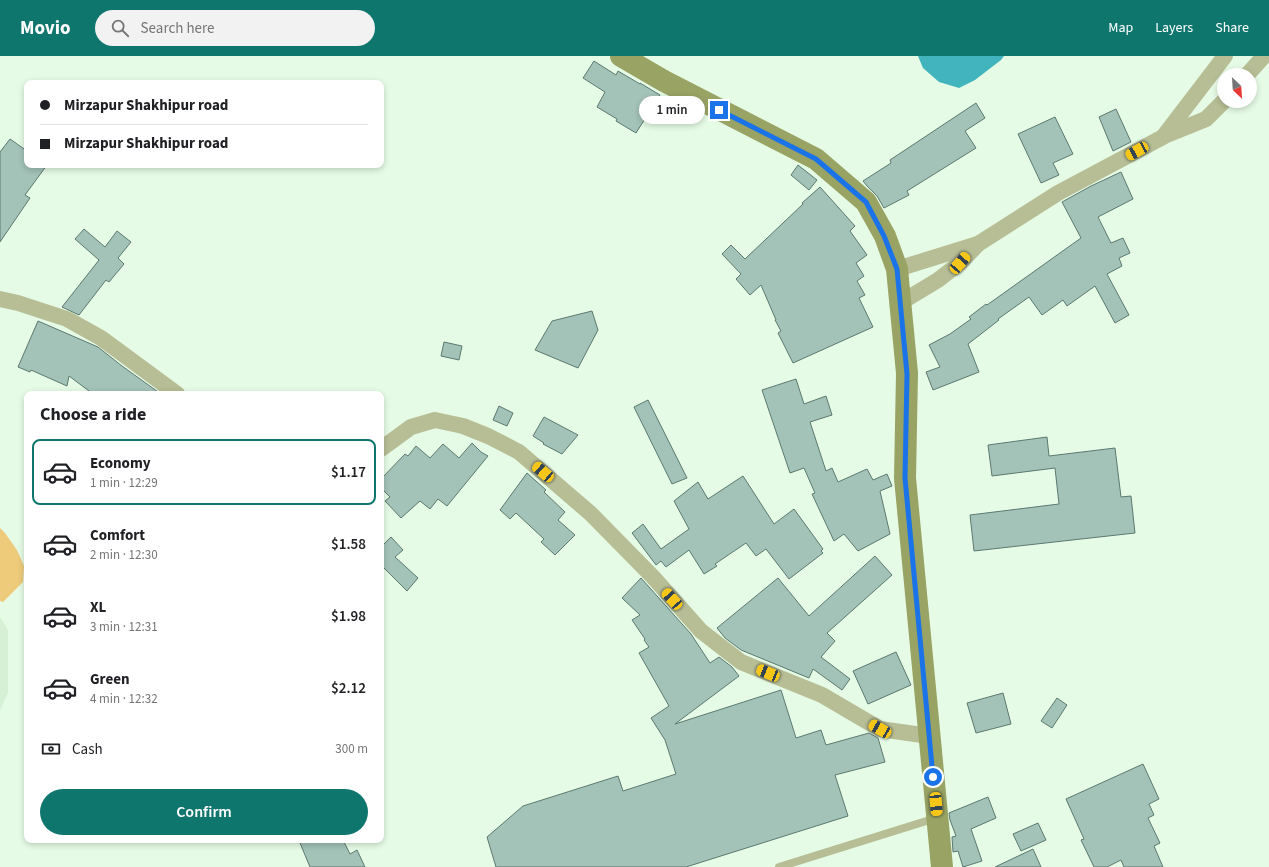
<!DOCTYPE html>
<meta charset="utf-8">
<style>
:root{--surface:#fff;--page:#f2f2f2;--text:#202124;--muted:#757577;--line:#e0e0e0;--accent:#0f766e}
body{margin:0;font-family:"Source Sans 3",sans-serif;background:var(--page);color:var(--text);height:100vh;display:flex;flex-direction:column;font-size:15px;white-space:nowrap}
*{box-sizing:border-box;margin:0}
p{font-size:13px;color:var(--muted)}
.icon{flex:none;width:22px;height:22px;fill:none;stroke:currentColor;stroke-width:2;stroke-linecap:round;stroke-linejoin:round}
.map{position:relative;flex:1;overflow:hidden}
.details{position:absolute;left:24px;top:335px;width:360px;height:452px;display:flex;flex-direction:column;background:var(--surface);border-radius:8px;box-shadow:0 2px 6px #0003}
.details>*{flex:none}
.guide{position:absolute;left:24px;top:24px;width:360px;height:88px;border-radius:8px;box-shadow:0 2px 6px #0003;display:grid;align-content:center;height:88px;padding:0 16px;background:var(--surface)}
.needle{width:26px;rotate:155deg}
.buttons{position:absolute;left:1217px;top:12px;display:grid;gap:8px}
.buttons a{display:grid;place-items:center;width:40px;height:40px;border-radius:50%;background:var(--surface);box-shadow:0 2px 6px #0003;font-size:20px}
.end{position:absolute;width:18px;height:18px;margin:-9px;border:5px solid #1a73e8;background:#fff;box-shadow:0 0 0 2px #fff}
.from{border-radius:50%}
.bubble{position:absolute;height:28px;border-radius:14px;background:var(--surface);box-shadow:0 2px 6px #0003;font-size:13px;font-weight:600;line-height:28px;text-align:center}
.car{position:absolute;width:12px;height:24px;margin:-12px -6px;border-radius:5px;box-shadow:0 0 3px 1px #0007;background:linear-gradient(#f5c518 24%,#345 0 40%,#f5c518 0 76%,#345 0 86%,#f5c518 0)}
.guide b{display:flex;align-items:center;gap:14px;height:38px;font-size:15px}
.guide b+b{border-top:1px solid var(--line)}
.guide i{width:10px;height:10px;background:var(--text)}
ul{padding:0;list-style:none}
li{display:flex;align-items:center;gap:12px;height:66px;margin:0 8px 6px;padding:0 8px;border:2px solid transparent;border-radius:8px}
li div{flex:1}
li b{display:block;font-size:15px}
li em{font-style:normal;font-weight:600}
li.current{border-color:var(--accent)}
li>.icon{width:36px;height:36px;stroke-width:1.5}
h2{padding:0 16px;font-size:18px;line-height:48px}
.pay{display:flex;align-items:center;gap:10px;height:44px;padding:0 16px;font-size:15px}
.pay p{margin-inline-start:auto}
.cta{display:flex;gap:8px;margin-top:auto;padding:8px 16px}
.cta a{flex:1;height:46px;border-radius:24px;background:var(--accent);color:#fff;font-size:16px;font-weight:600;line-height:46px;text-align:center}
header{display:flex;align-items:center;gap:24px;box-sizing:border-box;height:56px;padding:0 20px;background:var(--accent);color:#fff}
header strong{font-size:19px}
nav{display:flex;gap:22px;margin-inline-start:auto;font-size:14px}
.search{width:280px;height:36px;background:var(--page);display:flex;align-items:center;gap:10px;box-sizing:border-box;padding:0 14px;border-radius:22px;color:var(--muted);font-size:15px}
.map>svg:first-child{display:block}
.built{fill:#d5f0d5}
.green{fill:#edcb7a}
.water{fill:#42b4bd}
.building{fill:#a3c2b8;stroke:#5c7970}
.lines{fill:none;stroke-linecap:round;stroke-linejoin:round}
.service{stroke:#b7be95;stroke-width:8}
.minor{stroke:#b7be95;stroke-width:16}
.secondary{stroke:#99a364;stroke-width:22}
.route{stroke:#1a73e8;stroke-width:5}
</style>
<header>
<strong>Movio</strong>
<div class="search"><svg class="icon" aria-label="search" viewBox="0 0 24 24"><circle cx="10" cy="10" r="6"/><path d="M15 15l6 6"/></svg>Search here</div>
<nav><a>Map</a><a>Layers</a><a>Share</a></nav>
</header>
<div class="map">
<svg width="1269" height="811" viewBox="0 0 1269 811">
<rect width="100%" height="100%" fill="#e6fbe6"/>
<path class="built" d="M0 561 8 574V637L0 654Z"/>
<path class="green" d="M0 472 5 477 17 494 24 510 23 526 3 546 0 545Z"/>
<path class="water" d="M918 0H1004L1001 4 975 24 959 32 939 26 923 12Z"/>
<g class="building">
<path d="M594 5 616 19 618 15 640 28V27L660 39 636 77 616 65 617 63 597 51 605 36 583 22Z"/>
<path d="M976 47 985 62 965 75 976 92 907 135 909 139 884 152 877 140 867 130 863 125 891 107 890 104Z"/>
<path d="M1116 53 1131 86 1113 95 1099 61Z"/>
<path d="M1055 61 1073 98 1053 107 1059 119 1041 127 1018 78Z"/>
<path d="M10 83 27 95V109H47L25 139 30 142 0 186V96Z"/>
<path d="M798 109 817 124 809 134 791 119Z"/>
<path d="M1121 116 1133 143 1098 161 1111 187 1123 182 1130 197 1119 202 1122 210 1107 218 1129 259 1115 267 1095 230 1067 250 1063 244 1042 259 1029 241 998 263 999 264 968 288 979 316 933 334 926 316 940 311 929 289 950 278 971 263 969 261 986 248 987 249 1081 182 1062 146 1091 130Z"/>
<path d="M820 131 855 170 850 175 867 199 856 207 864 220 857 225 865 239 859 242 873 271 793 307 778 277 781 275 775 264H776L761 229 750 239 736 223 741 218 722 198 731 189 745 203 803 148 802 147Z"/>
<path d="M84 173 105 191 117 175 131 186 118 202 124 208 109 226 106 224 79 259 62 251 99 204 75 183Z"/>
<path d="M592 255 598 274 578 312 535 294 552 265Z"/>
<path d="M38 265 98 291 122 310 161 338H93L69 320 67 330 31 314 30 316 18 311Z"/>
<path d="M444 286 462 290 459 304 441 300Z"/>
<path d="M796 323 804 348 826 340 832 359 810 366 826 415 832 412 838 426 867 413 873 424 887 418 892 430 880 435 890 478 858 495 844 478 834 485 812 438 815 437 804 412 790 417 762 334Z"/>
<path d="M648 344 687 422 672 428 634 351Z"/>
<path d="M499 350 513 357 507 370 493 364Z"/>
<path d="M544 361 578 379 562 398 543 388 544 387 533 380Z"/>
<path d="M1047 381 1049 400 1115 392 1121 441 1131 440 1135 477 974 495 970 459 1059 448 1055 412 992 420 988 389Z"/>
<path d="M472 387 481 396 488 400 447 450 438 443 430 453 420 445 401 462 385 445 390 441 381 432V423L405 398 408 400 416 390 430 402 443 388 459 402Z"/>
<path d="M527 417 546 434 544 436 565 456 558 464 575 479 555 499 541 486 544 483 516 457 510 463 500 454Z"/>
<path d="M743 420 774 468 794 453 823 493 821 495 823 497 789 523 766 493 756 500 746 487 715 508 717 510 704 518 689 494 666 511 661 505 656 509 632 477 643 468 661 493 689 473 674 445 698 426 708 443Z"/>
<path d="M391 481 403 494 395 501 418 522 407 535 384 512 381 515V489L382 490Z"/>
<path d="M875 500 892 519 827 577 835 585 821 601 850 623 842 634 813 613 809 622 741 594 725 582 717 572 778 522 809 560Z"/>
<path d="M641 522 691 578 710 607 719 601 732 611 739 620 675 668 781 634 796 682 821 674 826 689 869 677 878 682 885 706 835 719 848 760 686 811H496L487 781 523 750 618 720 623 735 676 718 665 684 651 662 669 650 639 597 649 591 644 584 645 583 632 564 640 559 622 542Z"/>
<path d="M896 596 911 629 868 648 853 615Z"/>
<path d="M1003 637 1011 668 976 677 967 647Z"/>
<path d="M1057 642 1067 649 1052 672 1041 665Z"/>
<path d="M1143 708 1159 743 1149 748 1154 759 1148 762 1160 787 1154 790 1163 811H1124L1121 804 1107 811H1094L1081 784 1084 783 1066 743Z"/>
<path d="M988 741 996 762 971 773 982 805 963 811 958 795 953 796 952 781 956 780 950 764 949 757Z"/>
<path d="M1038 767 1046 784 1021 795 1013 778Z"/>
<path d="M307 784H343L350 798 357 794 365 811H310L300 787Z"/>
<path d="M1033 793 1041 811H995Z"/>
</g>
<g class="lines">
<path class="service" d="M779 811 936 762"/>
<g class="minor">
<path d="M1247 19 1264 0"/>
<path d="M1164 80 1206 63 1224 45"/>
<path d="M897 213 978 188 1058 137 1163 81 1225 0"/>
<path d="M0 243 18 247 67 263 101 282 177 338"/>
<path d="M900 247 938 224 960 207 978 188"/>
<path d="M381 393 411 371 435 364 463 370 488 380 519 396 590 457 653 521 701 575 741 606 822 639 880 673 929 680"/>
</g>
<path class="secondary" d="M621 0 664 25 816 103 866 146 885 180 897 213 907 317 905 422 942 811"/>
</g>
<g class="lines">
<path class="route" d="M719 54 816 103 866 146 884 180 897 213 907 318 905 422 933 721"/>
</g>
</svg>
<div class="buttons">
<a><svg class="needle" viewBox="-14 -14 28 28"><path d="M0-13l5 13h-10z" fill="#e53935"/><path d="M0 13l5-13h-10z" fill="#757577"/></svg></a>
</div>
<i class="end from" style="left:933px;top:721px"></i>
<i class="end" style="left:719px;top:54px"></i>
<div class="bubble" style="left:639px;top:40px;width:66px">1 min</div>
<i class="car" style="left:1137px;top:95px;rotate:241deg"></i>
<i class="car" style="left:960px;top:207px;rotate:41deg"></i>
<i class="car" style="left:543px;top:416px;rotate:311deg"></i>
<i class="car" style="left:672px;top:543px;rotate:318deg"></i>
<i class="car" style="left:768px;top:617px;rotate:292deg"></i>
<i class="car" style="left:880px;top:673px;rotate:300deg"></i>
<i class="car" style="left:936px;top:748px;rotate:175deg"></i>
<div class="guide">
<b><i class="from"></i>Mirzapur Shakhipur road</b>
<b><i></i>Mirzapur Shakhipur road</b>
</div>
<section class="details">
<h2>Choose a ride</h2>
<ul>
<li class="current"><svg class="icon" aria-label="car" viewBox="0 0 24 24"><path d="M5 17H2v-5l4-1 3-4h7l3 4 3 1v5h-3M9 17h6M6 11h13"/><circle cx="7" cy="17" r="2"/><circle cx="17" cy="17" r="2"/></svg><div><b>Economy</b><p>1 min · 12:29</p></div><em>$1.17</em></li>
<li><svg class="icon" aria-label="car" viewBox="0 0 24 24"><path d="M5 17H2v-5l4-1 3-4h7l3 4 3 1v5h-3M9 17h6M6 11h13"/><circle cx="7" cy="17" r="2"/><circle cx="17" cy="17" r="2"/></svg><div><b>Comfort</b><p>2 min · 12:30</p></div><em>$1.58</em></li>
<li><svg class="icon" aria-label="car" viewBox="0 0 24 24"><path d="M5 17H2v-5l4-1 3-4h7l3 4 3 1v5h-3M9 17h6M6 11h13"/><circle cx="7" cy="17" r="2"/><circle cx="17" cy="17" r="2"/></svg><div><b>XL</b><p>3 min · 12:31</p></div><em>$1.98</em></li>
<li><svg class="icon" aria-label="car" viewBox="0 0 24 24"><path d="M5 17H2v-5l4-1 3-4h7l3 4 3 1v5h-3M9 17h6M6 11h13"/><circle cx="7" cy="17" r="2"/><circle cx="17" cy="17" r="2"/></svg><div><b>Green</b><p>4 min · 12:32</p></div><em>$2.12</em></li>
</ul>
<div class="pay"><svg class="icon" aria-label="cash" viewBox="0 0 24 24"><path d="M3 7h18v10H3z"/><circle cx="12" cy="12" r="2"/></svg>Cash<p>300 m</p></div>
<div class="cta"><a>Confirm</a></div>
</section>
</div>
